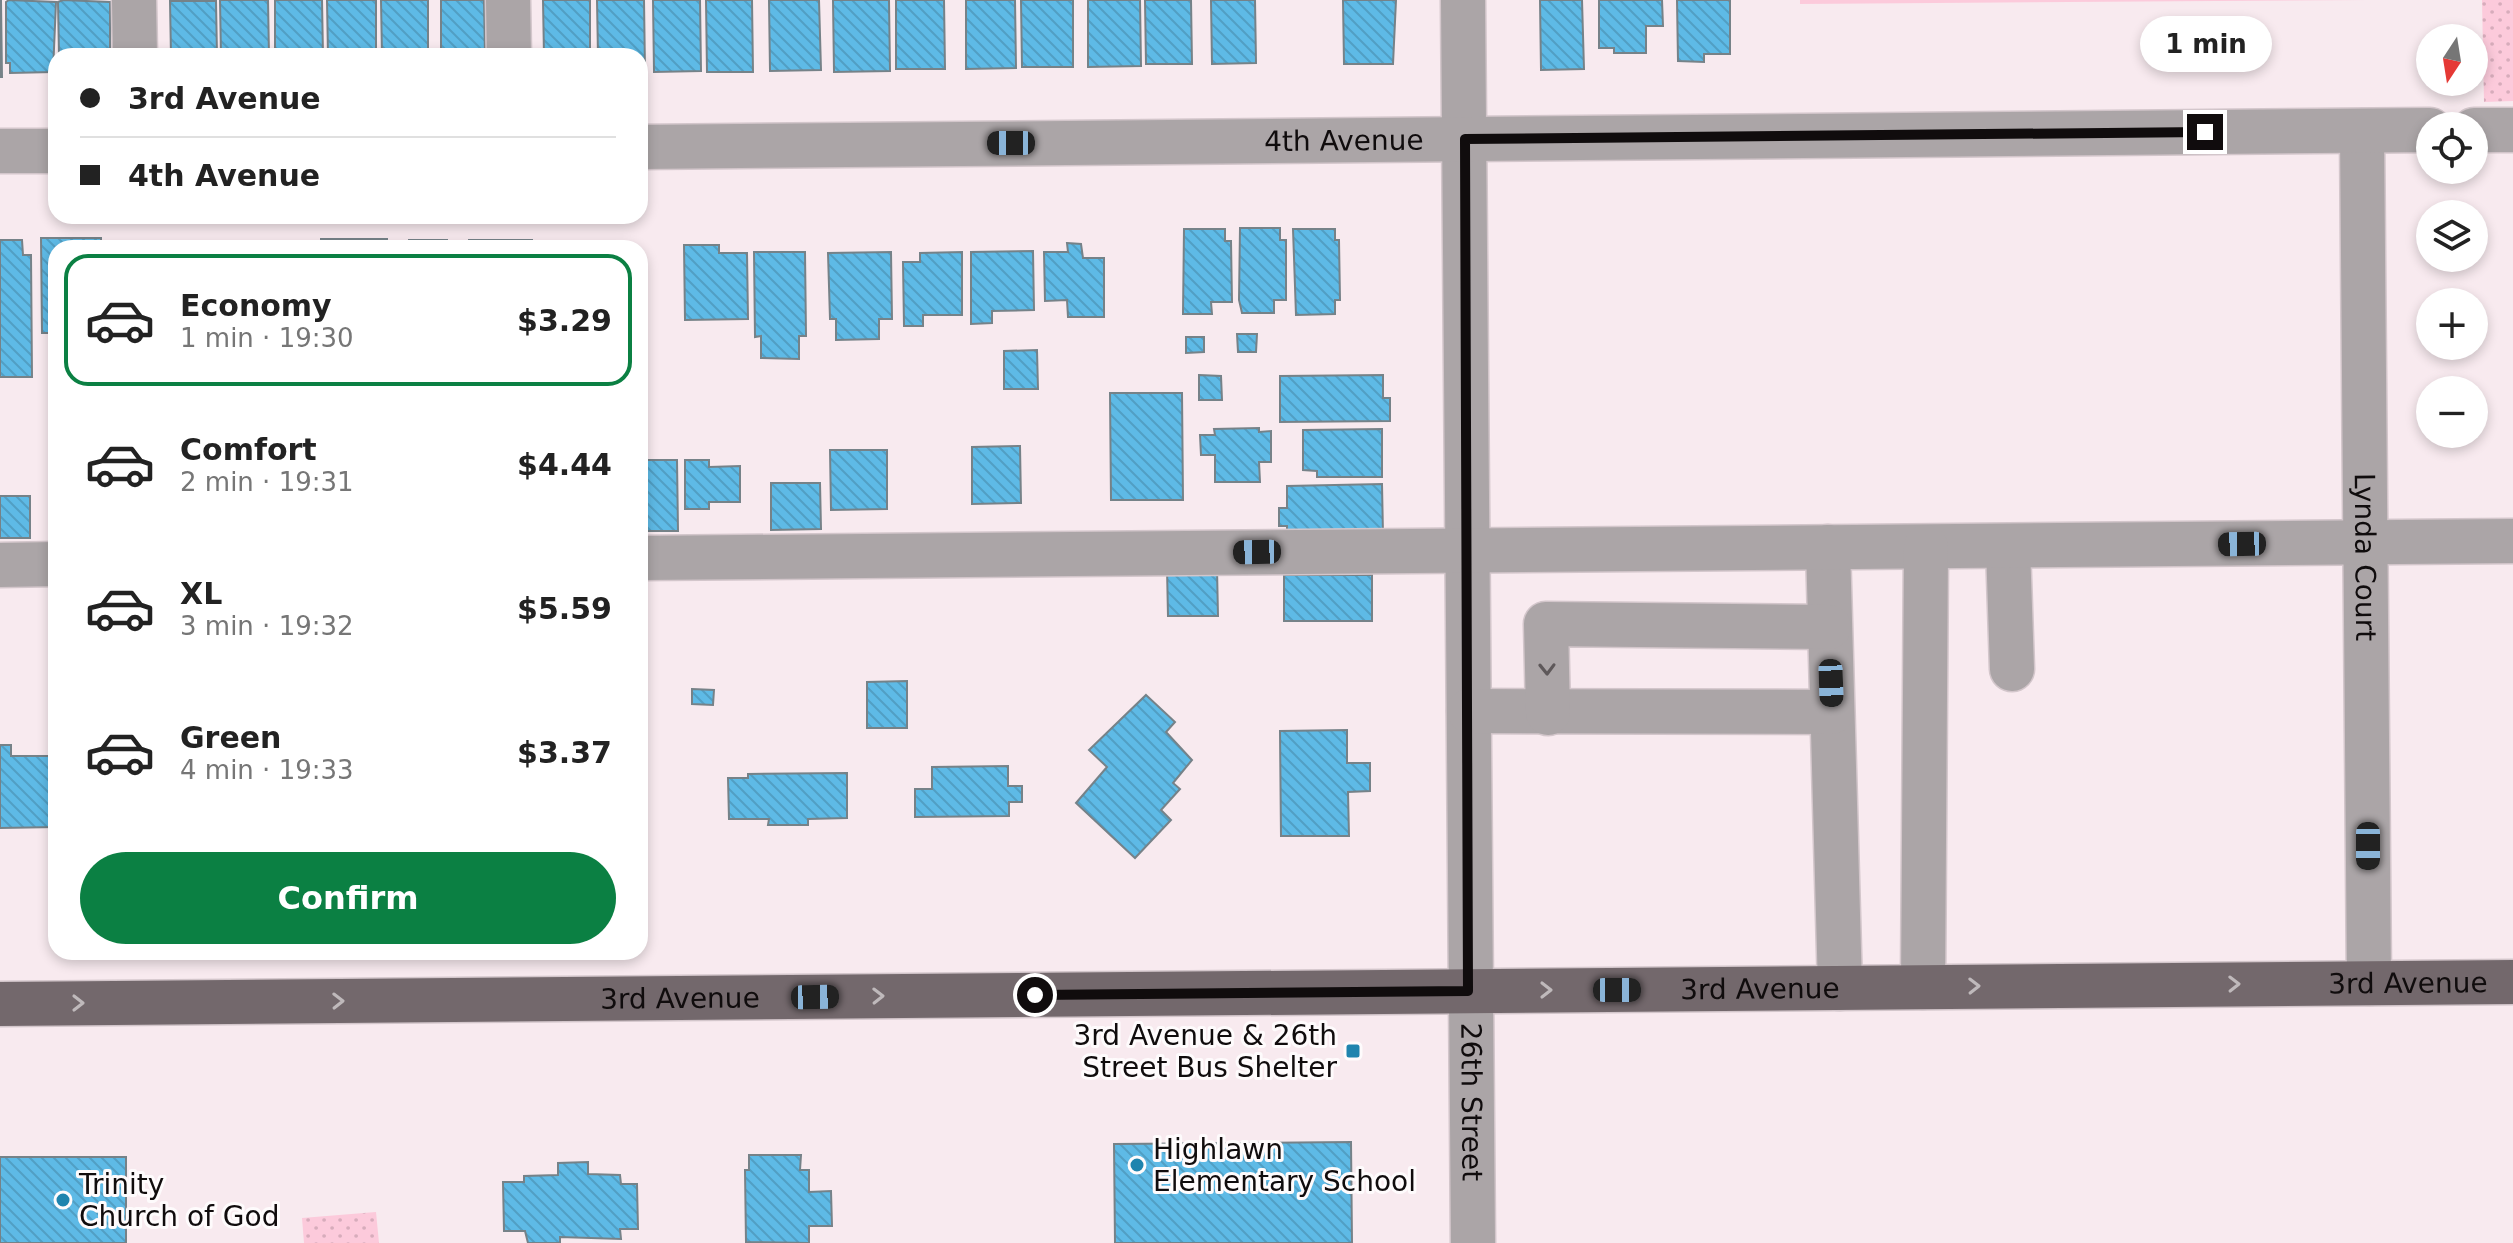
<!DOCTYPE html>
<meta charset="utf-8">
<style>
:root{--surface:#fff;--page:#f6f6f6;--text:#222;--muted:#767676;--line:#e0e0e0;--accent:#0b8043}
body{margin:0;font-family:"DejaVu Sans",sans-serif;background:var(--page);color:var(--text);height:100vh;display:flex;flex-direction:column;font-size:30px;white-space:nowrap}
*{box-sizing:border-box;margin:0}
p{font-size:26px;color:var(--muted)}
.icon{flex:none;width:44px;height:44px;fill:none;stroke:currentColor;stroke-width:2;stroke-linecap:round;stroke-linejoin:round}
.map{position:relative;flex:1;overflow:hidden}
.sheet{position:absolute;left:48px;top:240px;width:600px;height:720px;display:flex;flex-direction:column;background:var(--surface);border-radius:24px;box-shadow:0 4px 12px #0003}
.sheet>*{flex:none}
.top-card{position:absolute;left:48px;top:48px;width:600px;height:176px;border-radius:24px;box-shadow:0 4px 12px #0003;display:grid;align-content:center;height:176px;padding:0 32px;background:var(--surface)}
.needle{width:52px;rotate:192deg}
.buttons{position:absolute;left:2416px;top:24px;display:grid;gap:16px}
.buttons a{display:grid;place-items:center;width:72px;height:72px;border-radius:50%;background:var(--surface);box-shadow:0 4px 12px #0003;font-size:40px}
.end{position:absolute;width:36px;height:36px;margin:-18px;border:10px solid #100c0d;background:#fff;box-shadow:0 0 0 4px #fff}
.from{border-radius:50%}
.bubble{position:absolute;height:56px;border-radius:28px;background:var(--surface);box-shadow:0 4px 12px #0003;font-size:26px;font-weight:600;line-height:56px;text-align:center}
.car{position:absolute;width:24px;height:48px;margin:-24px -12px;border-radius:10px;box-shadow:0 0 6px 2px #0007;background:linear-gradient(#222 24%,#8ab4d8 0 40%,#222 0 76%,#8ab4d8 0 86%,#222 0)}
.top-card b{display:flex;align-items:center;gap:28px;height:76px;font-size:30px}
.top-card b+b{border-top:2px solid var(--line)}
.top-card i{width:20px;height:20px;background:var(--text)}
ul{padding:14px 0 0;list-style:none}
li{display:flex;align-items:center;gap:24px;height:132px;margin:0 16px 12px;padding:0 16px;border:4px solid transparent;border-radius:24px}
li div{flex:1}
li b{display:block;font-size:30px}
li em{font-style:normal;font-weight:600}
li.on{border-color:var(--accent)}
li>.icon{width:72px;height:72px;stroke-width:1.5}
.cta{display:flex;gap:16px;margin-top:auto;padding:16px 32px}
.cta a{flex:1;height:92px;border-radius:48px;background:var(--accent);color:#fff;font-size:32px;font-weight:600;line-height:92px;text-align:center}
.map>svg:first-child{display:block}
.grass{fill:#fccadb}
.park{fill:url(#park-dots)}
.building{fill:url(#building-back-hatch);stroke:#768288;stroke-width:2}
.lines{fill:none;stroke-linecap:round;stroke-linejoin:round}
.minor-casing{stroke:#d3c6cb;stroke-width:47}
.major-casing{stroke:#d3c6cb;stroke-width:47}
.minor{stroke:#aba5a7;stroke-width:44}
.major{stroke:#73686c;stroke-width:44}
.oneway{stroke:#5e585a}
.oneway2{stroke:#bfb9bb}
.route{stroke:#100c0d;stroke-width:10}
.poi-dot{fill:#1f84ae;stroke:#fefbfc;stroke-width:3}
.labels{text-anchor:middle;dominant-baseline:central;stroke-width:6;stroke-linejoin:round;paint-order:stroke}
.street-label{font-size:28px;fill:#100c0d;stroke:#fefbfc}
.poi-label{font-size:28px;fill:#100c0d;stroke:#fefbfc;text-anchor:start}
</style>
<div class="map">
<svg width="2513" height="1243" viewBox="0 0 2513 1243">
<defs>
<pattern id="park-dots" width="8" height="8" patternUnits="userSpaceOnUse" patternTransform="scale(2)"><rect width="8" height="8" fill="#fccadb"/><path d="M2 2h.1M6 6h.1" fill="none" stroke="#d7acbb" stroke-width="1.8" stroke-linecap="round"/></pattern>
<pattern id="building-back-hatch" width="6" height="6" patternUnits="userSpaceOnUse" patternTransform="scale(2)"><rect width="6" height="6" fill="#5ebae6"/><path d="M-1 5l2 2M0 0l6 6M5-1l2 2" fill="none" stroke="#519fc4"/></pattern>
</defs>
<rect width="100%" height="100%" fill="#f8eaef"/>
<path class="grass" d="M1800 0H2368L1800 4Z"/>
<g class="park">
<path d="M2482 0H2513V101L2484 102Z"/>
<path d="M376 1212 379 1243H304L302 1218Z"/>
</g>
<g class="building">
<path d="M9 0 56 2 53 72 10 73V63H6V2Z"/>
<path d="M63 0 110 2V56H59L58 2Z"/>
<path d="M220 0H268L269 56H221Z"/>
<path d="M275 0H322L323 56H275Z"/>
<path d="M327 0H376V56H328Z"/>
<path d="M381 0H428V56H382Z"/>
<path d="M441 0H484L485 56H441Z"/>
<path d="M543 0H590V56H544Z"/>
<path d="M597 0H644L645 71 640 72V56H598Z"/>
<path d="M653 0H700L701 71 654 72Z"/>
<path d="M706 0H752L753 72H707Z"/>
<path d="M769 0H819L821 70 770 71Z"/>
<path d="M833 0H889L890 71 834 72Z"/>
<path d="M896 0H944L945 69H896Z"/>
<path d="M966 0H1015L1016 68 966 69Z"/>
<path d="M1021 0H1073V67H1022Z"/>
<path d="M1088 0H1140L1141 66 1088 67Z"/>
<path d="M1145 0H1191L1192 64H1146Z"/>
<path d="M1211 0H1255L1256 63 1212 64Z"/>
<path d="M1343 0H1396L1393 64H1344Z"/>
<path d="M1540 0H1582L1584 69 1541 70Z"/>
<path d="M1599 0H1662L1663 26H1646V53H1614V48H1599Z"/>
<path d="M1677 0H1730V54H1704V62L1678 61Z"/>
<path d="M0 1H1L2 77H0Z"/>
<path d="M170 1H216L217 56H171Z"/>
<path d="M1240 228H1280V240H1286V300H1274V313H1242L1239 300Z"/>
<path d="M1184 229H1225V241H1231L1232 302H1211L1212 314H1183Z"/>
<path d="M1293 229H1335V240H1339L1340 300H1335V314L1296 315Z"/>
<path d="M41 238H101V248H56V333H42Z"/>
<rect x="321" y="239" width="66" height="9"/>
<path d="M0 240H22L23 255H31L32 377H0Z"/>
<rect x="409" y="240" width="38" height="8"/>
<rect x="469" y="240" width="63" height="8"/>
<rect x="121" y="241" width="50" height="7"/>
<path d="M1067 243 1081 244 1083 258H1104V317H1068L1067 300 1045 301 1044 252H1068Z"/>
<path d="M289 245V248H252V246Z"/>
<path d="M684 245H719V253H747L748 319 685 320Z"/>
<path d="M1033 251 1034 310 992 311V323L971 324V252Z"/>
<path d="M754 252H805L806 336H799V359L761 358V336L755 337Z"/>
<path d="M891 252 892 319H879V339L836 340V319H830L828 253Z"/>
<path d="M962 252V315H923V326H904L903 262H920V253Z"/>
<path d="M1237 334H1257L1256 352H1238Z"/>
<path d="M1186 337H1204V352L1186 353Z"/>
<path d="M1037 350 1038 389H1004V351Z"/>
<path d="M1199 375 1221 376 1222 400H1199Z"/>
<path d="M1383 375V398H1390V421L1280 422V376Z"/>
<path d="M1110 393H1182L1183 500H1111Z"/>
<path d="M1259 428V432L1271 431V462H1259L1260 482H1215V455H1201L1200 435H1215L1214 429Z"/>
<path d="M1382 429V477H1317V471L1303 470V430Z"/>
<path d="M1020 446 1021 503 972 504V447Z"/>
<path d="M830 450H887V509L831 510Z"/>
<path d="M640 460H677L678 531H640Z"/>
<path d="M685 460H709V467L740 466V502H709V509H685Z"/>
<path d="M771 483H820L821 529 771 530Z"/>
<path d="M1382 484 1383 535H1287V526H1279V508H1287V486Z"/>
<rect x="0" y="496" width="30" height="42"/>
<path d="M1167 568H1217L1218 616H1168Z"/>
<rect x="1284" y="575" width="88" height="46"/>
<path d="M907 681V728H867V682Z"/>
<path d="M692 689 714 690 713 705 692 704Z"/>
<path d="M1146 695 1175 722 1166 732 1192 760 1173 783 1180 789 1161 810 1171 820 1135 858 1076 803 1107 767 1089 750Z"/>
<path d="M1347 730V763H1370V791L1348 792 1349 836H1281L1280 731Z"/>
<path d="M0 745H11V756H56V827L0 828Z"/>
<path d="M1008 766V786H1022V802H1009V816L915 817V789H932V767Z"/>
<path d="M847 773V818L808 819V825H768L769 819H729L728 778H748V774Z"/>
<path d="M1351 1142 1352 1243H1115L1114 1144Z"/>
<path d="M749 1155H801L800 1170H809V1192L831 1191 832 1226H809V1243L746 1242 745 1170H749Z"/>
<rect x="0" y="1157" width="126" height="86"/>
<path d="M588 1162V1174L620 1175 621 1184H637L638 1229H620L621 1239 560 1237V1243H528L525 1231H504L503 1182H524V1176L558 1175V1163Z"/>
</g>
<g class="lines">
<g class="minor-casing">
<g id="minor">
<path d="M134 0 135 56"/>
<path d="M508 0 509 56"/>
<path id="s1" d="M1463 0 1473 1243"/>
<path d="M2474 130H2513"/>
<path id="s2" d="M2362 131 2369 983"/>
<path id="s3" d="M640 147 2430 130"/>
<path d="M0 151H56"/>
<path d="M1828 547 1840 988"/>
<path d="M2008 547 2012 669"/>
<path d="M640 558 2513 541"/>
<path d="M0 565 56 564"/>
<path d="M1469 711 1832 712"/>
<path d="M1548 713 1546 624 1829 627"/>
<path d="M1923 987 1926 547"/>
</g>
</g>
<g class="major-casing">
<g id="major">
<path id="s4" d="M0 1004 2513 982"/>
</g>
</g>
<use href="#minor" class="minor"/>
<use href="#major" class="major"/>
</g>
<defs><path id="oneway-chevron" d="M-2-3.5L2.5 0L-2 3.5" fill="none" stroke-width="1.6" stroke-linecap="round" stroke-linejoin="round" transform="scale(2)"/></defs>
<use class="oneway" href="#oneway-chevron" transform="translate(1547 669) rotate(89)"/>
<g class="oneway2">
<use href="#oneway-chevron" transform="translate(2234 984) rotate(-1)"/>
<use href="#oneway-chevron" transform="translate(1974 986) rotate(-1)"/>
<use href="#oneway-chevron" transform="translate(1546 990)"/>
<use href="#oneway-chevron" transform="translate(878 996) rotate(-1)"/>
<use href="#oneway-chevron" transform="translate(338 1001) rotate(-1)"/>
<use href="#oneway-chevron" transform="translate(78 1003)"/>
</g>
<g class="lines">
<path class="route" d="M1035 995 1468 991 1465 139 2205 132"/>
</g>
<g class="poi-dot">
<rect x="1345" y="1043" width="16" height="16" rx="4"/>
<circle cx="1137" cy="1165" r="8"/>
<circle cx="63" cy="1200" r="8"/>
</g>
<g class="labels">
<g class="street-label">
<text stroke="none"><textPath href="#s3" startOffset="704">4th Avenue</textPath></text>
<text stroke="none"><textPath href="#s2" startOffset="426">Lynda Court</textPath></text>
<text stroke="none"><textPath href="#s4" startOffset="2408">3rd Avenue</textPath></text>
<text stroke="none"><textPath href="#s4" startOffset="1760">3rd Avenue</textPath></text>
<text stroke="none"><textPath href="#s4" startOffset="680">3rd Avenue</textPath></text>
<text stroke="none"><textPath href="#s1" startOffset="1102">26th Street</textPath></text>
</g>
<g class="poi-label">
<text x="1337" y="1035" text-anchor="end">3rd Avenue &amp; 26th<tspan x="1337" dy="32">Street Bus Shelter</tspan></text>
<text x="1153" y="1149">Highlawn<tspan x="1153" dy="32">Elementary School</tspan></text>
<text x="79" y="1184">Trinity<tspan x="79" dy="32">Church of God</tspan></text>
</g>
</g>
</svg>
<div class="buttons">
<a><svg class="needle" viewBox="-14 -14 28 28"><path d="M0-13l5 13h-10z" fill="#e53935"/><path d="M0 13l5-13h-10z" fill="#767676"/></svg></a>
<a><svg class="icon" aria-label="locate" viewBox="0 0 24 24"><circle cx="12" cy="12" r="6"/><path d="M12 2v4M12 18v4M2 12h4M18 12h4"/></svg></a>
<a><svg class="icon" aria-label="layers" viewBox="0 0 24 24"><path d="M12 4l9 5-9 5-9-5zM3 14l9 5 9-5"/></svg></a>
<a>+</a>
<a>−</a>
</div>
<i class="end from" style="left:1035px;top:995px"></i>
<i class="end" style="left:2205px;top:132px"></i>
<div class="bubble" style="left:2140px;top:16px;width:132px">1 min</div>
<i class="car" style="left:1011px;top:143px;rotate:270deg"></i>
<i class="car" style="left:2242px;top:544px;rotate:269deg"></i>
<i class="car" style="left:1257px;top:552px;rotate:269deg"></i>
<i class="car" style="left:1831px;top:683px;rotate:178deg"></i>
<i class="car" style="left:2368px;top:846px;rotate:180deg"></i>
<i class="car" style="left:1617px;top:990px;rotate:90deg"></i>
<i class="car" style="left:815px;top:997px;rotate:89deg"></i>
<div class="top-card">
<b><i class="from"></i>3rd Avenue</b>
<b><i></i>4th Avenue</b>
</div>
<section class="sheet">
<ul>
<li class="on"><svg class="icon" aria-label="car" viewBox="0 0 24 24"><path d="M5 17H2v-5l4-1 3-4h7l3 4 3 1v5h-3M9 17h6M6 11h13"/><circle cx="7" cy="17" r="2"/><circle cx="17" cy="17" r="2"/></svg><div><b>Economy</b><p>1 min · 19:30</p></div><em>$3.29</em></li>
<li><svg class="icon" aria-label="car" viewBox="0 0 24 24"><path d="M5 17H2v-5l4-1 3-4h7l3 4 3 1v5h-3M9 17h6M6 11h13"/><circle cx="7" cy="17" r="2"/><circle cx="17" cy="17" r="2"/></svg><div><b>Comfort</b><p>2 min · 19:31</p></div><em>$4.44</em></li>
<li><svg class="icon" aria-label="car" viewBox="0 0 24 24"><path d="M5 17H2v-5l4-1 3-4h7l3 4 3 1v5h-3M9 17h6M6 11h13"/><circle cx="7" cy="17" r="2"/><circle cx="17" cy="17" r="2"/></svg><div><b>XL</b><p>3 min · 19:32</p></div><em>$5.59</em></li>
<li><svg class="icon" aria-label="car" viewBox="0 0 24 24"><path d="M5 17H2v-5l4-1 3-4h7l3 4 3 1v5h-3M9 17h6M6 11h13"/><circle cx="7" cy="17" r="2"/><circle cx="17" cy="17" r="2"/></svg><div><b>Green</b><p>4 min · 19:33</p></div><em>$3.37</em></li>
</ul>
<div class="cta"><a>Confirm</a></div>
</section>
</div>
